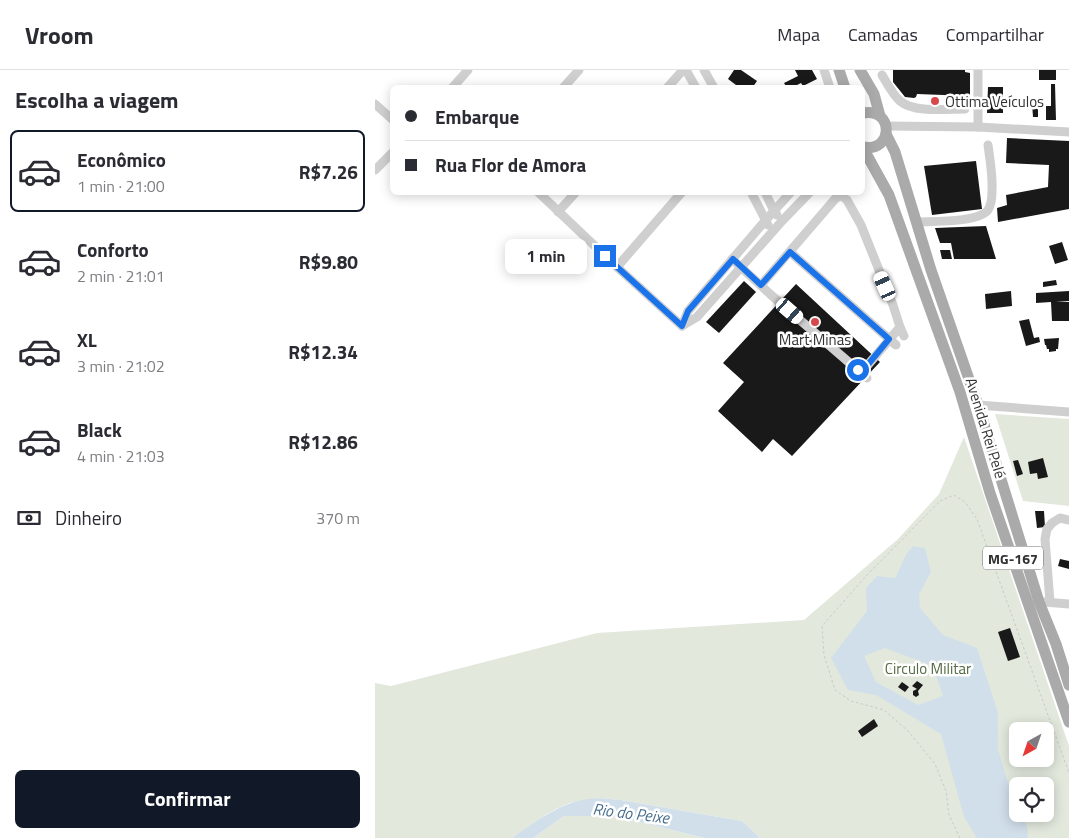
<!DOCTYPE html>
<html lang="pt">
<meta charset="utf-8">
<style>
:root{--surface:#fff;--page:#f7f7f7;--text:#2b2b33;--muted:#7c7c81;--line:#e1e1e2;--accent:#111827}
body{margin:0;font-family:"Titillium Web",sans-serif;background:var(--page);color:var(--text);height:100vh;display:flex;flex-direction:column;font-size:19px;white-space:nowrap}
*{box-sizing:border-box;margin:0}
p{font-size:16px;color:var(--muted)}
.icon{flex:none;width:28px;height:28px;fill:none;stroke:currentColor;stroke-width:2;stroke-linecap:round;stroke-linejoin:round}
.map{position:relative;flex:1;overflow:hidden}
.sheet{display:flex;flex-direction:column;background:var(--surface);width:375px}
.sheet>*{flex:none}
.banner{position:absolute;left:15px;top:15px;width:475px;height:110px;border-radius:8px;box-shadow:0 2px 12px #0003;display:grid;align-content:center;height:110px;padding:0 15px;background:var(--surface)}
.needle{width:32px;rotate:220deg}
.controls{position:absolute;left:634px;top:652px;display:grid;gap:10px}
.controls a{display:grid;place-items:center;width:45px;height:45px;border-radius:8px;background:var(--surface);box-shadow:0 2px 12px #0003;font-size:25px}
.end{position:absolute;width:22px;height:22px;margin:-11px;border:6px solid #1a73e8;background:#fff;box-shadow:0 0 0 2px #fff}
.from{border-radius:50%}
.bubble{position:absolute;height:35px;border-radius:8px;background:var(--surface);box-shadow:0 2px 12px #0003;font-size:16px;font-weight:700;line-height:35px;text-align:center}
.car{position:absolute;width:15px;height:30px;margin:-15px -8px;border-radius:6px;box-shadow:0 0 4px 1px #0007;background:linear-gradient(#fff 24%,#345 0 40%,#fff 0 76%,#345 0 86%,#fff 0)}
.banner b{display:flex;align-items:center;gap:18px;height:48px;font-size:19px}
.banner b+b{border-top:1px solid var(--line)}
.banner i{width:12px;height:12px;background:var(--text)}
ul{padding:0;list-style:none}
li{display:flex;align-items:center;gap:15px;height:82px;margin:0 10px 8px;padding:0 5px;border:2px solid transparent;border-radius:8px}
li div{flex:1}
li b{display:block;font-size:19px}
li em{font-style:normal;font-weight:700}
li.active{border-color:var(--accent)}
li>.icon{width:45px;height:45px;stroke-width:1.5}
h2{padding:0 15px;font-size:22px;line-height:60px}
.pay{display:flex;align-items:center;gap:12px;height:55px;padding:0 15px;font-size:19px}
.pay p{margin-inline-start:auto}
.action{display:flex;gap:10px;margin-top:auto;padding:10px 15px}
.action a{flex:1;height:58px;border-radius:8px;background:var(--accent);color:#fff;font-size:20px;font-weight:700;line-height:58px;text-align:center}
header{display:flex;align-items:center;gap:30px;box-sizing:border-box;height:70px;padding:0 25px;background:var(--surface);border-bottom:1px solid var(--line)}
header strong{font-size:24px}
nav{display:flex;gap:28px;margin-inline-start:auto;font-size:18px}
main{display:flex;flex:1;min-height:0}
.map>svg:first-child{display:block}
.green{fill:#e2e8dc;fill-rule:evenodd}
.water{fill:#d1dfeb;fill-rule:evenodd}
.building{fill:#191919}
.lines{fill:none;stroke-linecap:round;stroke-linejoin:round}
.path{stroke:#c9c9c9;stroke-width:1;stroke-dasharray:2.5 2.5;stroke-linecap:butt}
.minor{stroke:#cfcfcf;stroke-width:9}
.major{stroke:#aaa;stroke-width:11}
.route{stroke:#1a73e8;stroke-width:6}
.poi-dot{fill:#d6484a;stroke:#fff;stroke-width:2}
.labels{text-anchor:middle;dominant-baseline:central;stroke-width:5;stroke-linejoin:round;paint-order:stroke}
.shield{fill:#fff;stroke:#707070;stroke-width:1}
.shield-label{font-size:14px;font-weight:bold;fill:#323232}
.poi-label{font-size:15px;fill:#323232;stroke:#fff;text-anchor:start}
.street-label{font-size:15px;fill:#323232;stroke:#fff}
.park-label{font-size:15px;fill:#536b43;stroke:#fff}
.water-label{font-size:16px;font-style:italic;fill:#476e8e;stroke:#fff}
</style>
<header>
<strong>Vroom</strong>
<nav><a>Mapa</a><a>Camadas</a><a>Compartilhar</a></nav>
</header>
<main>
<section class="sheet">
<h2>Escolha a viagem</h2>
<ul>
<li class="active"><svg class="icon" aria-label="car" viewBox="0 0 24 24"><path d="M5 17H2v-5l4-1 3-4h7l3 4 3 1v5h-3M9 17h6M6 11h13"/><circle cx="7" cy="17" r="2"/><circle cx="17" cy="17" r="2"/></svg><div><b>Econômico</b><p>1 min · 21:00</p></div><em>R$7.26</em></li>
<li><svg class="icon" aria-label="car" viewBox="0 0 24 24"><path d="M5 17H2v-5l4-1 3-4h7l3 4 3 1v5h-3M9 17h6M6 11h13"/><circle cx="7" cy="17" r="2"/><circle cx="17" cy="17" r="2"/></svg><div><b>Conforto</b><p>2 min · 21:01</p></div><em>R$9.80</em></li>
<li><svg class="icon" aria-label="car" viewBox="0 0 24 24"><path d="M5 17H2v-5l4-1 3-4h7l3 4 3 1v5h-3M9 17h6M6 11h13"/><circle cx="7" cy="17" r="2"/><circle cx="17" cy="17" r="2"/></svg><div><b>XL</b><p>3 min · 21:02</p></div><em>R$12.34</em></li>
<li><svg class="icon" aria-label="car" viewBox="0 0 24 24"><path d="M5 17H2v-5l4-1 3-4h7l3 4 3 1v5h-3M9 17h6M6 11h13"/><circle cx="7" cy="17" r="2"/><circle cx="17" cy="17" r="2"/></svg><div><b>Black</b><p>4 min · 21:03</p></div><em>R$12.86</em></li>
</ul>
<div class="pay"><svg class="icon" aria-label="cash" viewBox="0 0 24 24"><path d="M3 7h18v10H3z"/><circle cx="12" cy="12" r="2"/></svg>Dinheiro<p>370 m</p></div>
<div class="action"><a>Confirmar</a></div>
</section>
<div class="map">
<svg width="694" height="768" viewBox="0 0 694 768">
<rect width="100%" height="100%" fill="#fff"/>
<g class="green">
<path d="M620 344 694 349V436L648 431Z"/>
<path d="M589 367 694 676V768H385L367 751 246 730 225 728 217 729 195 733 181 739 172 744 137 768H0V613L16 616 222 563 429 550 523 469 564 424ZM642 661H670V689H642ZM642 716H670V744H642Z"/>
<path d="M189 746H241L329 768H158Z"/>
</g>
<g class="water">
<path d="M538 476 550 478 556 502 544 524 545 538 568 565 602 578 623 643V680L633 713 639 718 642 729V744H647L652 757 653 768H602L589 747 566 664 501 625 473 620 456 588 492 541 491 518 502 506 520 508 532 483ZM510 578 558 596 568 626 543 635 501 612 489 586Z"/>
<path d="M225 728 246 730 367 751 385 768H329L241 746H189L158 768H137C166 748 189 729 225 728Z"/>
</g>
<g class="building">
<path d="M359 0H366L382 11 377 18H365L353 9Z"/>
<path d="M420 0H437L442 9 428 16 426 13 416 18H412L409 13 423 6Z"/>
<path d="M518 0H590V2L595 3V26L542 24 541 27 539 28 530 27 518 12Z"/>
<rect x="664" y="0" width="17" height="10"/>
<path d="M676 14H680L681 50H671V36H676Z"/>
<path d="M613 17H628V43H612Z"/>
<path d="M657 33H663V47H658Z"/>
<path d="M632 68 694 71V139L623 152 622 138 632 135 631 125 673 117 674 95 631 93Z"/>
<path d="M601 91 607 139 557 145 549 96Z"/>
<path d="M611 156 621 189H579L576 173H565L560 158Z"/>
<path d="M687 172 693 190 680 194 674 176Z"/>
<path d="M565 180H575L577 189H567Z"/>
<path d="M681 210 682 215 668 217V212Z"/>
<path d="M369 211 381 222 344 263 331 252Z"/>
<path d="M421 214 505 292 417 386 398 369 387 382 343 341 369 312 348 293Z"/>
<path d="M636 221 637 236 611 239 610 224Z"/>
<path d="M694 221V231L681 232H694V251H677L676 232 661 233V223Z"/>
<path d="M654 249 659 268 664 267 665 272 651 276 644 251Z"/>
<path d="M684 268 683 279H681V281L674 282V279H672L671 275H670L669 269Z"/>
<path d="M668 388 673 407 663 409 662 403 655 404 653 392Z"/>
<path d="M643 390 648 404 642 406 638 391Z"/>
<path d="M660 441H669L670 457 662 458Z"/>
<path d="M685 489 694 491V499L683 496Z"/>
<path d="M635 558 645 587 633 591 623 562Z"/>
<path d="M542 611 548 615 543 621 544 625 541 627 538 625V621L542 619 537 616Z"/>
<path d="M527 612 534 617 530 622 523 617Z"/>
<path d="M499 649 503 656 487 667 483 661Z"/>
</g>
<g class="lines">
<path class="path" d="M585 768 574 745 571 721 560 694 533 661 509 640 476 631 460 620 449 585 447 556 493 504 565 431 579 425 590 432 602 449 694 703"/>
<g class="minor">
<path d="M311 0 321 18"/>
<path d="M329 0 339 18"/>
<path d="M449 0 455 18"/>
<path d="M603 0V57"/>
<path d="M507 5C512 13 517 24 525 31 539 43 571 39 590 39"/>
<path d="M77 18 93 0"/>
<path d="M188 18 204 0"/>
<path d="M292 18 308 0"/>
<path d="M0 34 18 50"/>
<path d="M511 56 603 57 694 62"/>
<path d="M0 100 18 82"/>
<path d="M163 122 242 197 307 256"/>
<path d="M376 122 393 155"/>
<path d="M390 122 399 141 402 145"/>
<path d="M183 142 201 122"/>
<path d="M541 152C556 151 603 153 613 140 616 135 617 128 617 122 618 106 615 90 613 75"/>
<path d="M415 182 521 275"/>
<path d="M357 189 395 224 492 308"/>
<path d="M242 197 307 122"/>
<path d="M386 215 460 129 466 125 472 130 486 155 518 235 525 257 529 266"/>
<path d="M307 256 322 247 407 151 435 122"/>
<path d="M307 256 313 241 390 151 416 122"/>
<path d="M486 303 525 257"/>
<path d="M603 335 694 342"/>
<path d="M669 532 694 534"/>
<path d="M675 532 670 469 672 459 677 453 685 448 694 450"/>
</g>
<g class="major">
<path d="M464 0 470 18"/>
<path d="M485 0 499 24 505 46"/>
<path d="M488 43C519 37 519 83 488 77"/>
<path d="M511 64 520 82 556 200 603 335 664 532 681 574 694 615"/>
<path d="M488 78 514 125 585 322 615 423 694 652"/>
</g>
</g>
<g class="lines">
<path class="route" d="M230 186 307 256 313 241 358 189 386 215 415 182 514 269 486 303 483 300"/>
</g>
<g class="poi-dot">
<circle cx="560" cy="31" r="5"/>
<circle cx="440" cy="252" r="5"/>
</g>
<g class="labels">
<rect class="shield" x="608" y="476.5" width="60" height="23" rx="4"/>
<g class="shield-label">
<text x="638" y="488">MG-167</text>
</g>
<g class="poi-label">
<text x="570" y="31">Ottima Veículos</text>
<text x="440" y="269" text-anchor="middle">Mart Minas</text>
</g>
<g class="street-label">
<text transform="translate(611 358) rotate(73)">Avenida Rei Pelé</text>
</g>
<g class="park-label">
<text x="553" y="598">Circulo Militar</text>
</g>
<g class="water-label">
<text transform="translate(256 743) rotate(7)">Rio do Peixe</text>
</g>
</g>
</svg>
<div class="controls">
<a><svg class="needle" viewBox="-14 -14 28 28"><path d="M0-13l5 13h-10z" fill="#e53935"/><path d="M0 13l5-13h-10z" fill="#7c7c81"/></svg></a>
<a><svg class="icon" aria-label="locate" viewBox="0 0 24 24"><circle cx="12" cy="12" r="6"/><path d="M12 2v4M12 18v4M2 12h4M18 12h4"/></svg></a>
</div>
<i class="end from" style="left:483px;top:300px"></i>
<i class="end" style="left:230px;top:186px"></i>
<div class="bubble" style="left:130px;top:169px;width:82px">1 min</div>
<i class="car" style="left:510px;top:216px;rotate:336deg"></i>
<i class="car" style="left:415px;top:241px;rotate:131deg"></i>
<div class="banner">
<b><i class="from"></i>Embarque</b>
<b><i></i>Rua Flor de Amora</b>
</div>
</div>
</main>
